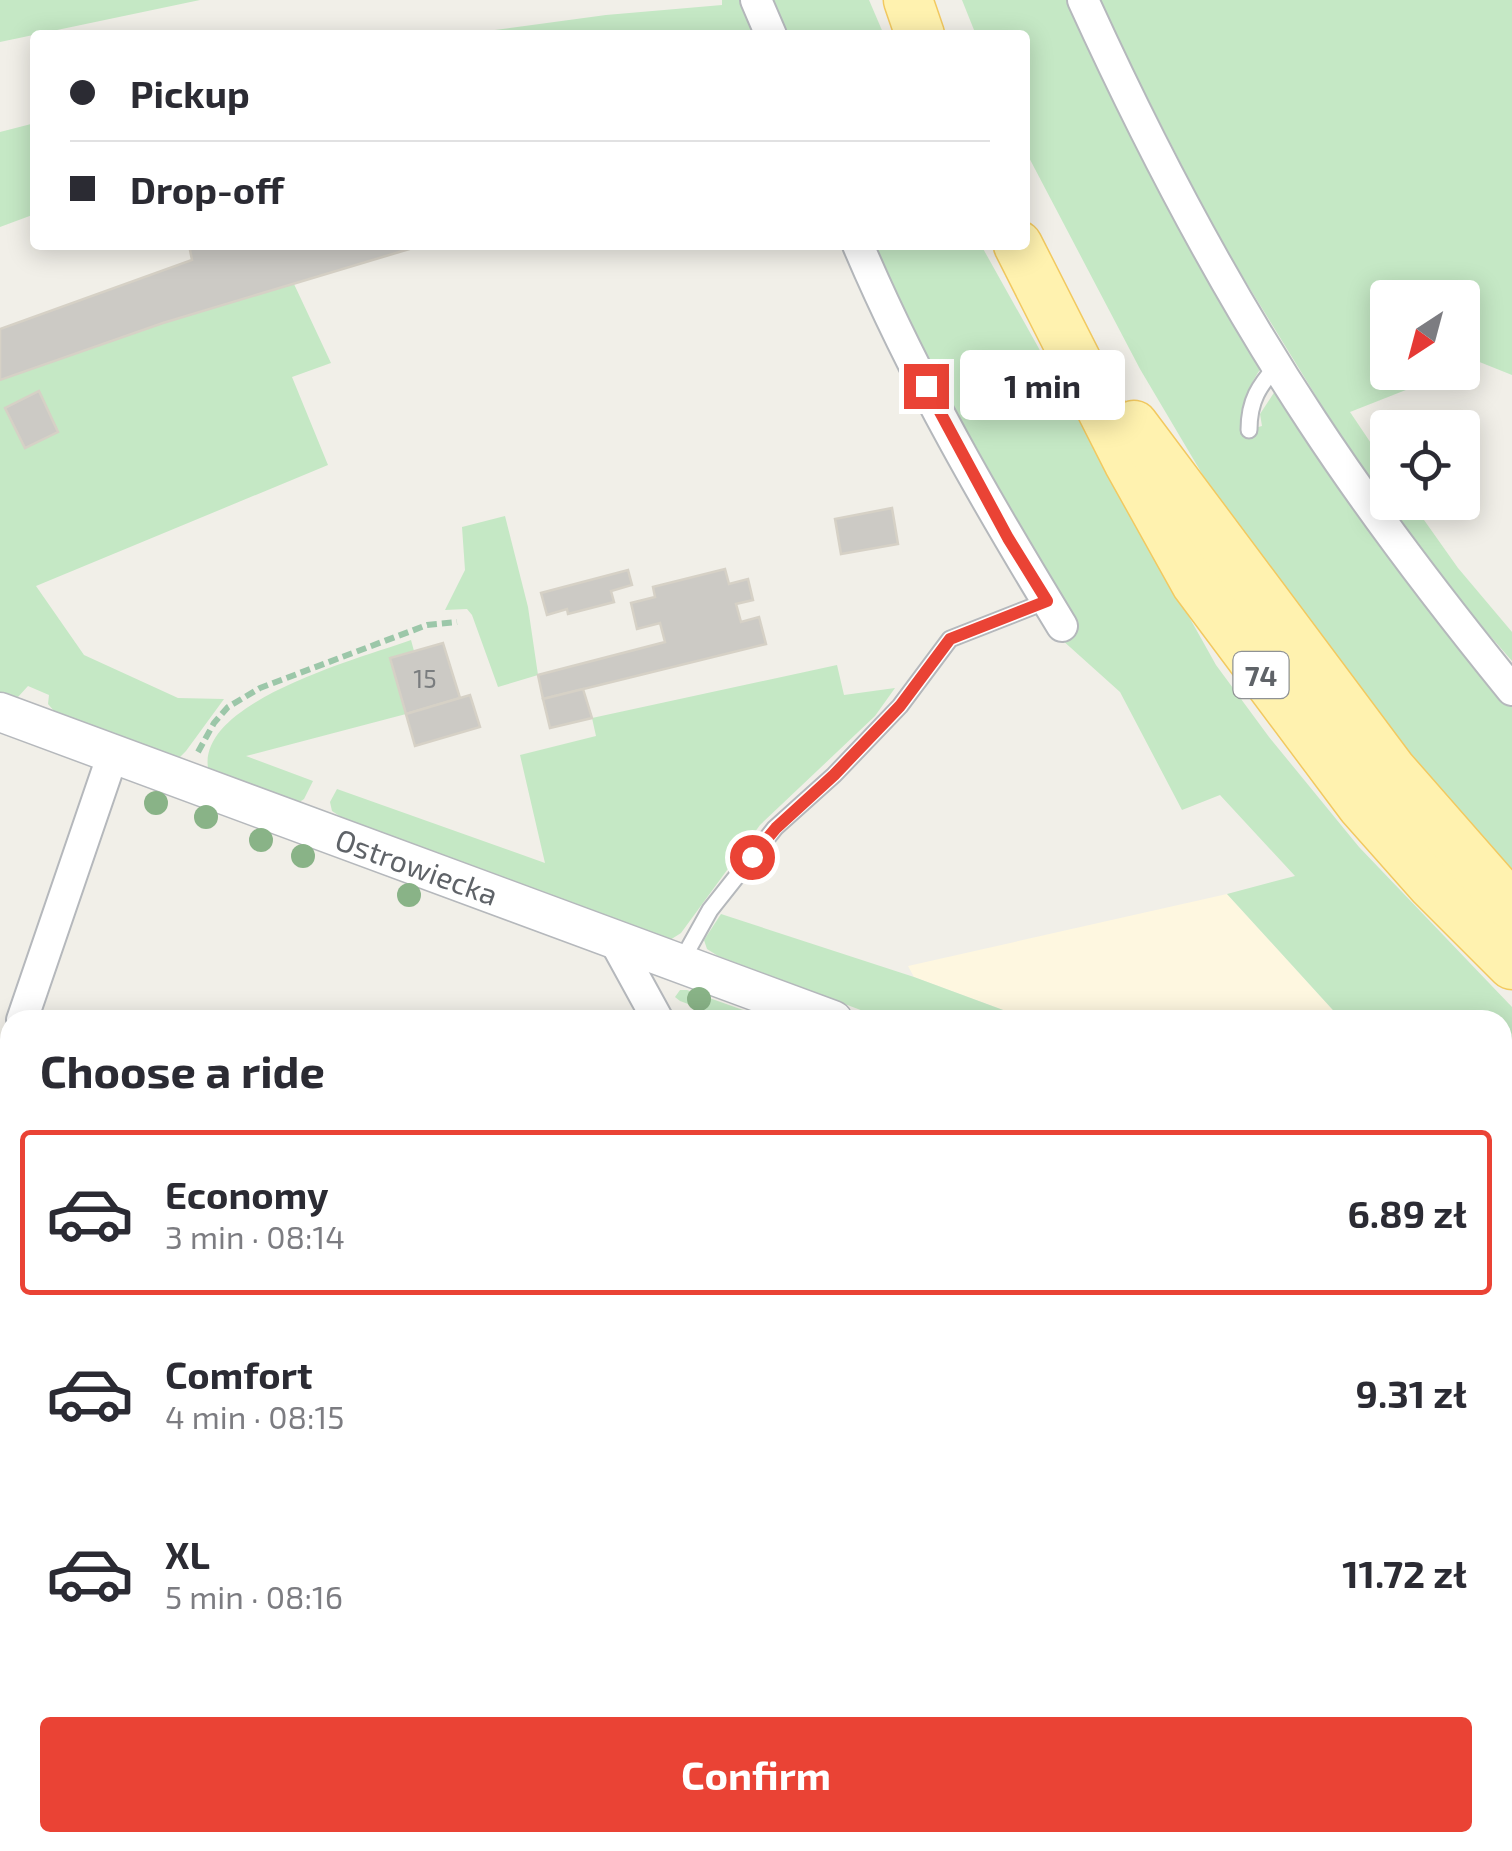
<!DOCTYPE html>
<meta charset="utf-8">
<style>
:root{--surface:#fff;--page:#f7f7f7;--text:#2b2b33;--muted:#7c7c81;--line:#e1e1e2;--accent:#ea4335}
body{margin:0;font-family:"Exo 2",sans-serif;background:var(--page);color:var(--text);height:100vh;display:flex;flex-direction:column;font-size:38px;white-space:nowrap}
*{box-sizing:border-box;margin:0}
p{font-size:32px;color:var(--muted)}
.icon{flex:none;width:55px;height:55px;fill:none;stroke:currentColor;stroke-width:2;stroke-linecap:round;stroke-linejoin:round}
.map{position:relative;flex:1;overflow:hidden}
.panel{position:absolute;left:0px;top:1010px;width:1512px;height:842px;display:flex;flex-direction:column;background:var(--surface);border-radius:30px 30px 0 0;box-shadow:0 5px 25px #0003}
.panel>*{flex:none}
.guide{position:absolute;left:30px;top:30px;width:1000px;height:220px;border-radius:10px;box-shadow:0 5px 25px #0003;display:grid;align-content:center;height:220px;padding:0 40px;background:var(--surface)}
.needle{width:65px;rotate:216deg}
.buttons{position:absolute;left:1370px;top:280px;display:grid;gap:20px}
.buttons a{display:grid;place-items:center;width:110px;height:110px;border-radius:10px;background:var(--surface);box-shadow:0 5px 25px #0003;font-size:50px}
.end{position:absolute;width:45px;height:45px;margin:-22px;border:12px solid #ea4335;background:#fff;box-shadow:0 0 0 5px #fff}
.from{border-radius:50%}
.bubble{position:absolute;height:70px;border-radius:10px;background:var(--surface);box-shadow:0 5px 25px #0003;font-size:32px;font-weight:700;line-height:70px;text-align:center}
.guide b{display:flex;align-items:center;gap:35px;height:95px;font-size:38px}
.guide b+b{border-top:2px solid var(--line)}
.guide i{width:25px;height:25px;background:var(--text)}
ul{padding:0;list-style:none}
li{display:flex;align-items:center;gap:30px;height:165px;margin:0 20px 15px;padding:0 20px;border:5px solid transparent;border-radius:10px}
li div{flex:1}
li b{display:block;font-size:38px}
li em{font-style:normal;font-weight:700}
li.current{border-color:var(--accent)}
li>.icon{width:90px;height:90px;stroke-width:1.5}
h2{padding:0 40px;font-size:45px;line-height:120px}
.button{display:flex;gap:20px;margin-top:auto;padding:20px 40px}
.button a{flex:1;height:115px;border-radius:10px;background:var(--accent);color:#fff;font-size:40px;font-weight:700;line-height:115px;text-align:center}
.map>svg:first-child{display:block}
.commercial{fill:#fef7e0}
.green{fill:#c5e8c5}
.building{fill:#cccac5;stroke:#d6d1c6;stroke-width:2.5}
.lines{fill:none;stroke-linecap:round;stroke-linejoin:round}
.service-casing{stroke:#b5b8bc;stroke-width:19}
.minor-casing{stroke:#b5b8bc;stroke-width:34}
.tertiary-casing{stroke:#b5b8bc;stroke-width:41}
.primary-casing{stroke:#f2c960;stroke-width:51}
.path{stroke:#9cc7a9;stroke-width:6;stroke-dasharray:10 5;stroke-linecap:butt}
.service{stroke:#fff;stroke-width:15}
.minor{stroke:#fff;stroke-width:30}
.tertiary{stroke:#fff;stroke-width:38}
.primary{stroke:#fff2af;stroke-width:48}
.tree{fill:#89b387}
.route{stroke:#ea4335;stroke-width:12}
.labels{text-anchor:middle;dominant-baseline:central;stroke-width:10;stroke-linejoin:round;paint-order:stroke}
.number-label{font-size:25px;fill:#7a7d7f}
.shield{fill:#fff;stroke:#8f9295;stroke-width:2.5}
.shield-label{font-size:28px;font-weight:bold;fill:#5f6368}
.street-label{font-size:30px;fill:#5f6368;stroke:#fff}
</style>
<div class="map">
<svg width="1512" height="1851" viewBox="0 0 1512 1851">
<rect width="100%" height="100%" fill="#f1efe8"/>
<path class="commercial" d="M1227 894 1342 1020H1030L914 977 908 966Z"/>
<g class="green">
<path d="M0 0H200L0 42Z"/>
<path d="M722 0H748L762 35H457L606 15 722 5Z"/>
<path d="M768 0H869L884 35H782Z"/>
<path d="M962 0H1069L1263 365C1248 387 1240 405 1240 432L1262 426 1260 414 1277 388 1512 702V882L1433 788 1214 494 1140 369 1025 150V35H976Z"/>
<path d="M1098 0H1512V375L1477 361 1463 367 1462 298H1388V372L1449 373 1350 412 1387 467V501L1346 445 1217 235Z"/>
<path d="M35 123V214L0 227V132Z"/>
<path d="M870 245H981L1216 665 1269 737 1359 847 1512 1007V1055L1503 1064 1502 1020H1342L1227 894 1295 876 1220 795 1182 810 1120 692 1051 630 964 436Z"/>
<path d="M294 284 331 363 292 377 328 465 36 586 84 655 178 698 224 699 186 751 180 757 171 756 54 711 48 704 49 695 28 686 18 697 0 692V380L163 323Z"/>
<path d="M1388 503H1412L1458 568 1512 632V661L1465 607Z"/>
<path d="M505 516 528 607 538 675 498 687 472 615 467 609 445 610 465 570 462 527Z"/>
<path d="M411 640 414 651 390 658 406 714 246 756 313 781 304 799 298 803 208 768C198 701 361 658 411 640Z"/>
<path d="M837 665 844 695 895 688 875 716 760 825 681 933 670 940 344 819 332 811 330 802 337 789 545 863 520 755 596 736 592 718Z"/>
<path d="M721 914 914 977 1030 1020H887L718 956 707 949 704 940Z"/>
<path d="M680 990H687L771 1020H731L680 1001 675 997Z"/>
<path d="M1512 1074V1147L1503 1154 1502 1083Z"/>
<path d="M1512 1216V1313L1503 1309 1502 1219Z"/>
</g>
<g class="building">
<path d="M189 245 416 247 163 323 0 380V329L192 260Z"/>
<path d="M39 391 58 432 25 448 5 408Z"/>
<path d="M892 508 898 544 841 554 835 519Z"/>
<path d="M725 569 729 584 748 579 753 600 736 604 741 622 759 617 766 644 543 699 538 675 665 642 660 623 637 629 631 603 655 597 653 587Z"/>
<path d="M628 570 632 585 611 591 614 602 568 614 567 609 547 615 541 593Z"/>
<path d="M443 643 460 698 406 714 390 658Z"/>
<path d="M583 689 592 718 550 728 543 699Z"/>
<path d="M470 695 480 727 415 746 406 714Z"/>
<path d="M10 1199V1274L0 1270V1223Z"/>
<path d="M0 1321 10 1324V1374L5 1386 0 1384Z"/>
<path d="M747 1842H778L785 1851H754Z"/>
<path d="M778 1842H809L798 1851H785Z"/>
<path d="M905 1842H1029L1017 1851H911Z"/>
</g>
<g class="lines">
<g class="service-casing">
<g id="service">
<path d="M1249 430C1249 400 1259 386 1278 364"/>
<path d="M681 962 710 910 775 828 834 775 900 706 950 639 1047 601"/>
</g>
</g>
<g class="minor-casing">
<g id="minor">
<path d="M756 0 771 35"/>
<path d="M1083 0C1149 145 1224 288 1312 421 1373 514 1442 604 1512 690"/>
<path d="M858 245C914 377 987 503 1062 626"/>
<path d="M613 938 658 1020"/>
<path d="M22 1020 113 754"/>
<path d="M0 1086 10 1057"/>
<path d="M1118 1842 1123 1851"/>
</g>
</g>
<g class="tertiary-casing">
<g id="tertiary">
<path d="M0 712 833 1020"/>
<path d="M1502 1172 1512 1166"/>
<path d="M1502 1201 1512 1196"/>
</g>
</g>
<g class="primary-casing">
<g id="primary">
<path d="M908 0 920 35"/>
<path d="M1018 245 1128 462 1196 584 1361 805 1432 885 1512 965"/>
<path d="M1134 425 1392 770 1512 907"/>
</g>
</g>
<g class="path">
<path d="M198 752 214 723 228 707 260 688 427 625 457 622"/>
<path d="M1502 1075 1512 1066"/>
</g>
<use href="#service" class="service"/>
<use href="#minor" class="minor"/>
<use href="#tertiary" class="tertiary"/>
<use href="#primary" class="primary"/>
</g>
<g class="tree">
<circle cx="156" cy="803" r="12"/>
<circle cx="206" cy="817" r="12"/>
<circle cx="261" cy="840" r="12"/>
<circle cx="303" cy="856" r="12"/>
<circle cx="409" cy="895" r="12"/>
<circle cx="699" cy="999" r="12"/>
</g>
<g class="lines">
<path class="route" d="M752 857 776 828 834 775 900 706 950 639 1047 601 1008 538 926 386"/>
</g>
<g class="labels">
<g class="number-label">
<text x="425" y="678">15</text>
</g>
<rect class="shield" x="1233.5" y="652" width="55" height="46" rx="8"/>
<g class="shield-label">
<text x="1261" y="675">74</text>
</g>
<g class="street-label">
<text transform="translate(417 866) rotate(20)">Ostrowiecka</text>
</g>
</g>
</svg>
<div class="buttons">
<a><svg class="needle" viewBox="-14 -14 28 28"><path d="M0-13l5 13h-10z" fill="#e53935"/><path d="M0 13l5-13h-10z" fill="#7c7c81"/></svg></a>
<a><svg class="icon" aria-label="locate" viewBox="0 0 24 24"><circle cx="12" cy="12" r="6"/><path d="M12 2v4M12 18v4M2 12h4M18 12h4"/></svg></a>
</div>
<i class="end from" style="left:752px;top:857px"></i>
<i class="end" style="left:926px;top:386px"></i>
<div class="bubble" style="left:960px;top:350px;width:165px">1 min</div>
<div class="guide">
<b><i class="from"></i>Pickup</b>
<b><i></i>Drop-off</b>
</div>
<section class="panel">
<h2>Choose a ride</h2>
<ul>
<li class="current"><svg class="icon" aria-label="car" viewBox="0 0 24 24"><path d="M5 17H2v-5l4-1 3-4h7l3 4 3 1v5h-3M9 17h6M6 11h13"/><circle cx="7" cy="17" r="2"/><circle cx="17" cy="17" r="2"/></svg><div><b>Economy</b><p>3 min · 08:14</p></div><em>6.89 zł</em></li>
<li><svg class="icon" aria-label="car" viewBox="0 0 24 24"><path d="M5 17H2v-5l4-1 3-4h7l3 4 3 1v5h-3M9 17h6M6 11h13"/><circle cx="7" cy="17" r="2"/><circle cx="17" cy="17" r="2"/></svg><div><b>Comfort</b><p>4 min · 08:15</p></div><em>9.31 zł</em></li>
<li><svg class="icon" aria-label="car" viewBox="0 0 24 24"><path d="M5 17H2v-5l4-1 3-4h7l3 4 3 1v5h-3M9 17h6M6 11h13"/><circle cx="7" cy="17" r="2"/><circle cx="17" cy="17" r="2"/></svg><div><b>XL</b><p>5 min · 08:16</p></div><em>11.72 zł</em></li>
</ul>
<div class="button"><a>Confirm</a></div>
</section>
</div>
